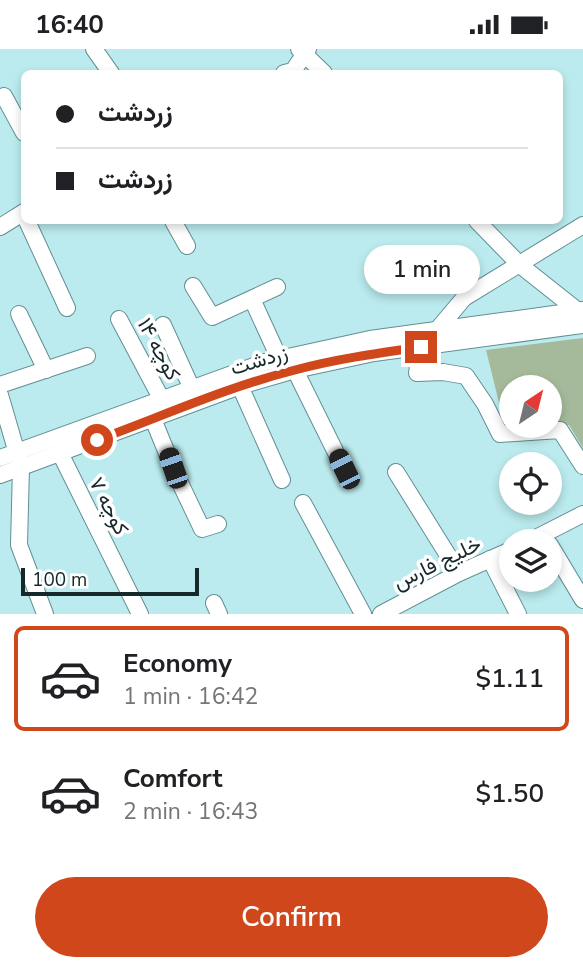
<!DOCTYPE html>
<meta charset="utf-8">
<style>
:root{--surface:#fff;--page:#f6f6f6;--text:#202124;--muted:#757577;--line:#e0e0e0;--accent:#cf471b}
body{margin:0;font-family:"Nunito Sans",Vazirmatn,sans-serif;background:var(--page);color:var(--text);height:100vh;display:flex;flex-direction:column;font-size:26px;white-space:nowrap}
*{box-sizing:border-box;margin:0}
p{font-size:23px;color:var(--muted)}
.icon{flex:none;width:38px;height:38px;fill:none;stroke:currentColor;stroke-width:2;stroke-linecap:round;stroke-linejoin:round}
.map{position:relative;height:565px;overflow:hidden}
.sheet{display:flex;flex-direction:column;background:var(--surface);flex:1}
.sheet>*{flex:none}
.hud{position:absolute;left:21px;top:21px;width:542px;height:154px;border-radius:10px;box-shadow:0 4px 10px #0003;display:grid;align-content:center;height:154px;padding:0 35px;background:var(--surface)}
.needle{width:46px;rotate:35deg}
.tools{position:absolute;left:499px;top:326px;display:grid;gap:14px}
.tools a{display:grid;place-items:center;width:63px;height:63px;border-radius:50%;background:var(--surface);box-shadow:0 4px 10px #0003;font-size:35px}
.scale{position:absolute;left:21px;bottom:18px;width:178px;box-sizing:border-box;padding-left:7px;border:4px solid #16282a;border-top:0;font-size:19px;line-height:24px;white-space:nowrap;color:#16282a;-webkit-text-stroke:5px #fff;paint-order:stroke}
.end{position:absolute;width:32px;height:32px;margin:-16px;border:9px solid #cf471b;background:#fff;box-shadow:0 0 0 4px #fff}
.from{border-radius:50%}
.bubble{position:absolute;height:49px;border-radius:24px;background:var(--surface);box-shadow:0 4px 10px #0003;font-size:23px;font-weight:600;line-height:49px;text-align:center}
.car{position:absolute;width:21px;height:42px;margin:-21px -10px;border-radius:9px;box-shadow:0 0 5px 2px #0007;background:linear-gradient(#222 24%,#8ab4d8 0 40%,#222 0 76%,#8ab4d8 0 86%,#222 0)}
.hud b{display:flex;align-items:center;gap:24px;height:66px;font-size:26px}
.hud b+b{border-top:2px solid var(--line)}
.hud i{width:18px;height:18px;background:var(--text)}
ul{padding:12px 0 0;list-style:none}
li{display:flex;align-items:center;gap:21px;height:105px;margin:0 14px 10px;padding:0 21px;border:4px solid transparent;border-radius:10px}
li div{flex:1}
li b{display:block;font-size:26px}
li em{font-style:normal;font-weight:600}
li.selected{border-color:var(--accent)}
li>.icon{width:63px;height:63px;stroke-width:1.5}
.button{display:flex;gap:14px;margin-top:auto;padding:14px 35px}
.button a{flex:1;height:80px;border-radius:42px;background:var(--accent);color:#fff;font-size:28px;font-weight:600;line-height:80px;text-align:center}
.status{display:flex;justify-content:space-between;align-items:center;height:49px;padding:0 35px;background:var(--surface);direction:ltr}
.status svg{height:19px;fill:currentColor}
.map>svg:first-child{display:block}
.green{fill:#a4ba9a;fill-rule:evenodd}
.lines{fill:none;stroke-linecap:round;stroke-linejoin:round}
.minor-casing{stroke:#628f93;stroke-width:18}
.minor{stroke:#fff;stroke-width:16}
.route{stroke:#cf471b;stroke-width:9}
.labels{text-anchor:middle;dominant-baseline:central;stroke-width:7;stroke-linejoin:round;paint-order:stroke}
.street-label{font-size:21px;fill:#16282a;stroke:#fff}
</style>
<div class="status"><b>16:40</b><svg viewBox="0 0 49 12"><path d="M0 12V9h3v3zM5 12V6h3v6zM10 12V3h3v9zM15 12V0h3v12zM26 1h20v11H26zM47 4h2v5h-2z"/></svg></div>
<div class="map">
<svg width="583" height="565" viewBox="0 0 583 565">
<rect width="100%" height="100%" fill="#bbebee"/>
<path class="green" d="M583 289V399L569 376 505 378 486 301ZM511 338H550V376H511Z"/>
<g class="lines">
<g class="minor-casing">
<g id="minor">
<path d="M94 0 111 24"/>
<path d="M299 0 324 24"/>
<path d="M284 24 293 22 308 0"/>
<path d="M4 47 24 84"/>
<path d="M27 172 67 259"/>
<path d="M173 172 187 197"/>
<path d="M477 172 520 216 578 262"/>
<path d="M0 178 24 163"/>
<path d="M193 237 212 268 277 238"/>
<path d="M252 250 279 309"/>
<path d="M19 265 46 321"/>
<path d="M119 270 162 351"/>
<path d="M163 276 192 340"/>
<path d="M437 281 464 249 583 176"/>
<path d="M421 298 417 324 443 323 466 327 485 355 500 385 560 381 583 417"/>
<path d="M295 321 344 420"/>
<path d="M0 336 87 307"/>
<path d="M240 337 282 431"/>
<path d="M0 346 21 418 19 496 45 565"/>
<path d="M153 370 173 419 202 480 218 475"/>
<path d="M60 404 140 565"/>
<path d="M0 409 265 313 370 290 583 261"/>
<path d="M396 423 459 524"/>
<path d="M0 426 240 337 295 321 374 304 583 276"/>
<path d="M303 454 363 565"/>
<path d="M530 492 583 465"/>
<path d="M550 496 583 551"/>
<path d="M490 510 518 565"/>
<path d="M214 554 219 565"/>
<path d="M381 565 459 524 511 501"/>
</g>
</g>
<use href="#minor" class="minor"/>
</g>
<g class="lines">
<path class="route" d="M97 391C163 367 227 338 295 321 336 310 379 304 421 298"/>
</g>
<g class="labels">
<g class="street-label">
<text transform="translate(159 300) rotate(62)">کوچه ۱۴</text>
<text transform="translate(259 311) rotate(-17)">زردشت</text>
<text transform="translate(109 457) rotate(63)">کوچه ۷</text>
<text transform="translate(437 514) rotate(-26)">خلیج فارس</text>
</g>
</g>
</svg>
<div class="tools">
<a><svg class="needle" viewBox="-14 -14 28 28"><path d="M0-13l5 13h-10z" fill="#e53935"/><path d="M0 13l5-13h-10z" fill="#757577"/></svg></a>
<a><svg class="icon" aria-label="locate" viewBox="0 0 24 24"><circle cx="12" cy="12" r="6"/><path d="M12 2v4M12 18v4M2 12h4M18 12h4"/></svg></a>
<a><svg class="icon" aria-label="layers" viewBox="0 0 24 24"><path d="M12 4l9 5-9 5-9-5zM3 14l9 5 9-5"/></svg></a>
</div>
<div class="scale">100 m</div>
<i class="end from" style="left:97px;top:391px"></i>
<i class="end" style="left:421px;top:298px"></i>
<div class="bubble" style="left:364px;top:196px;width:116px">1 min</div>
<i class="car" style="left:173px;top:419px;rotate:341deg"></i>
<i class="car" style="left:344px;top:420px;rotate:334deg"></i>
<div class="hud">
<b><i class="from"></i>زردشت</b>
<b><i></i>زردشت</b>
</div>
</div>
<section class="sheet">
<ul>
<li class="selected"><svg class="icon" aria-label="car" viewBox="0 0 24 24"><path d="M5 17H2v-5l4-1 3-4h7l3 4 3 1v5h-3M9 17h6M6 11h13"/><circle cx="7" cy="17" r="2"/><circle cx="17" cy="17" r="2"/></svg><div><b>Economy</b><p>1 min · 16:42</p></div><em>$1.11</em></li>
<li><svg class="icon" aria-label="car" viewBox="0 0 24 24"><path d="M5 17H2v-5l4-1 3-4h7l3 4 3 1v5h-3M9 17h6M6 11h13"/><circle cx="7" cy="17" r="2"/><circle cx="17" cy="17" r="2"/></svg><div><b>Comfort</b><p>2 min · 16:43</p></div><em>$1.50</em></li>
</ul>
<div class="button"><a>Confirm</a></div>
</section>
